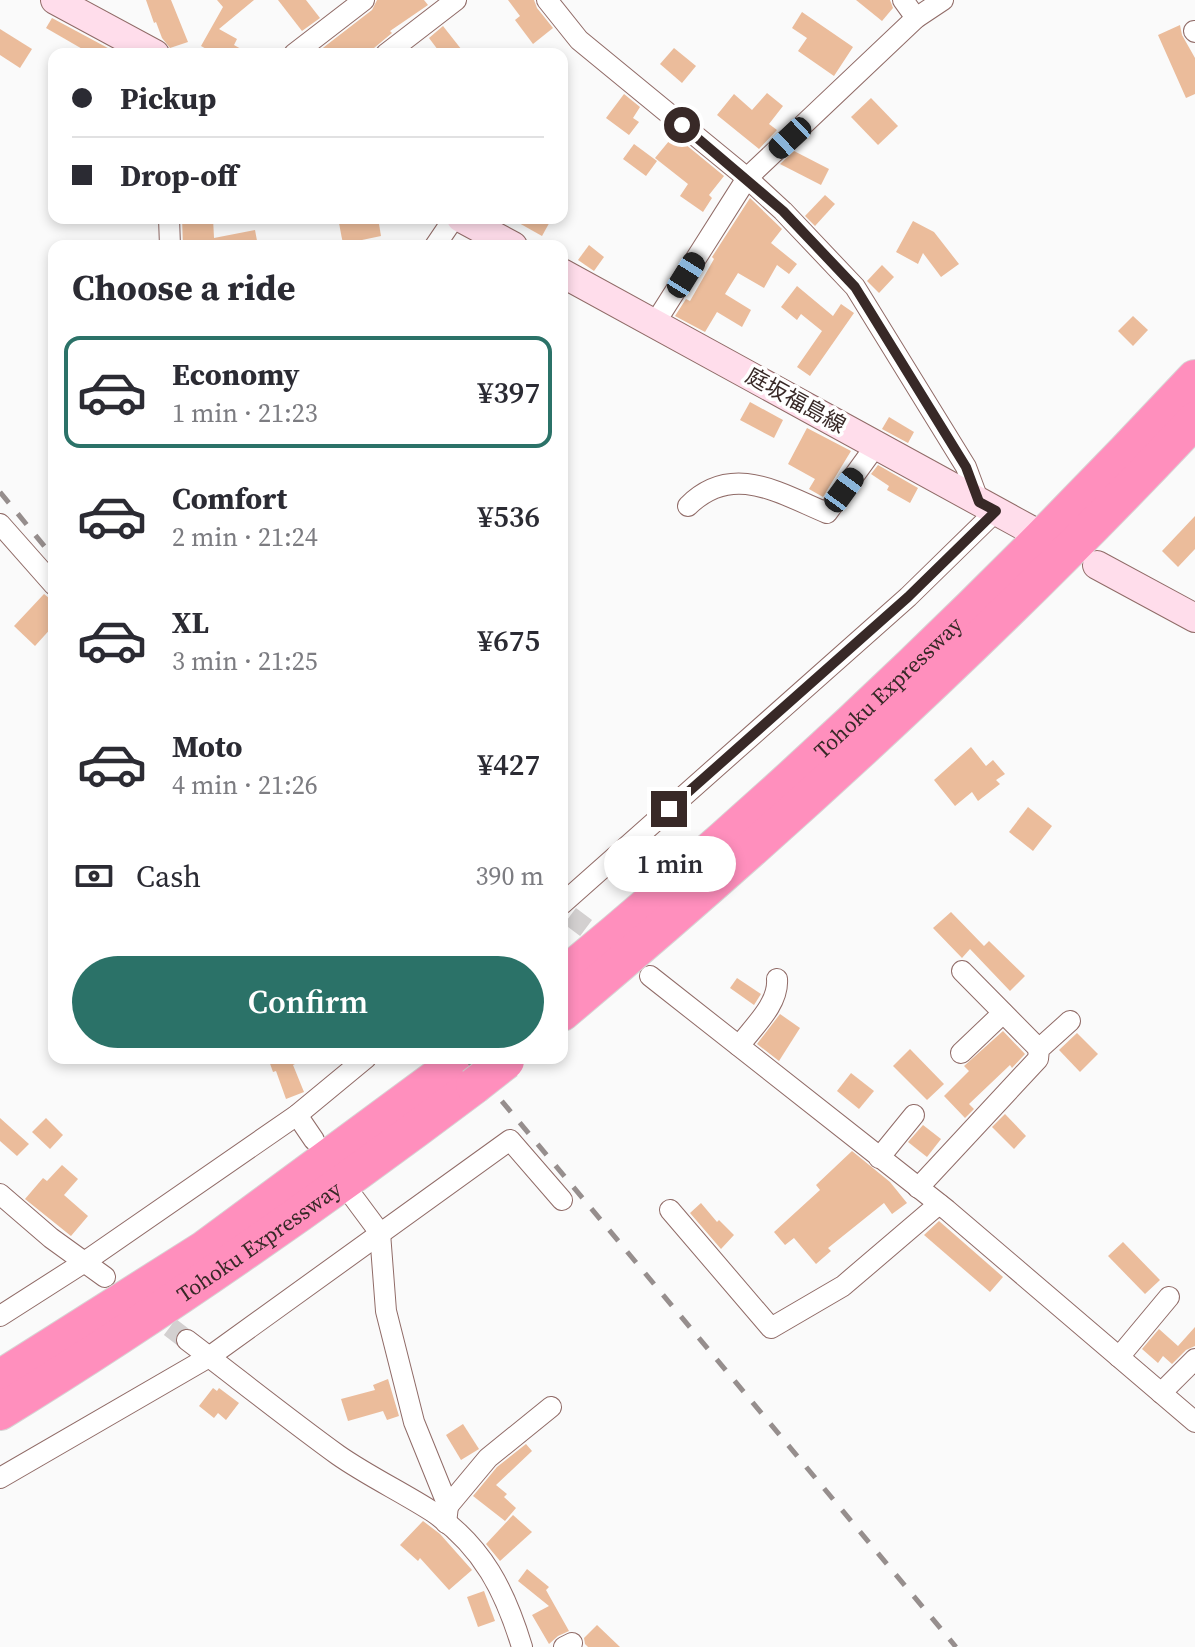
<!DOCTYPE html>
<meta charset="utf-8">
<style>
:root{--surface:#fff;--page:#f7f7f7;--text:#2b2b33;--muted:#7c7c81;--line:#e1e1e2;--accent:#2b7268}
body{margin:0;font-family:"Source Serif 4","Noto Sans JP",serif;background:var(--page);color:var(--text);height:100vh;display:flex;flex-direction:column;font-size:30px;white-space:nowrap}
*{box-sizing:border-box;margin:0}
p{font-size:26px;color:var(--muted)}
.icon{flex:none;width:44px;height:44px;fill:none;stroke:currentColor;stroke-width:2;stroke-linecap:round;stroke-linejoin:round}
.map{position:relative;flex:1;overflow:hidden}
.side{position:absolute;left:48px;top:240px;width:520px;height:824px;display:flex;flex-direction:column;background:var(--surface);border-radius:16px;box-shadow:0 4px 12px #0003}
.side>*{flex:none}
.top-card{position:absolute;left:48px;top:48px;width:520px;height:176px;border-radius:16px;box-shadow:0 4px 12px #0003;display:grid;align-content:center;height:176px;padding:0 24px;background:var(--surface)}
.end{position:absolute;width:36px;height:36px;margin:-18px;border:10px solid #382927;background:#fff;box-shadow:0 0 0 4px #fff}
.from{border-radius:50%}
.bubble{position:absolute;height:56px;border-radius:28px;background:var(--surface);box-shadow:0 4px 12px #0003;font-size:26px;font-weight:600;line-height:56px;text-align:center}
.car{position:absolute;width:24px;height:48px;margin:-24px -12px;border-radius:10px;box-shadow:0 0 6px 2px #0007;background:linear-gradient(#222 24%,#8ab4d8 0 40%,#222 0 76%,#8ab4d8 0 86%,#222 0)}
.top-card b{display:flex;align-items:center;gap:28px;height:76px;font-size:30px}
.top-card b+b{border-top:2px solid var(--line)}
.top-card i{width:20px;height:20px;background:var(--text)}
ul{padding:0;list-style:none}
li{display:flex;align-items:center;gap:24px;height:112px;margin:0 16px 12px;padding:0 8px;border:4px solid transparent;border-radius:16px}
li div{flex:1}
li b{display:block;font-size:30px}
li em{font-style:normal;font-weight:600}
li.on{border-color:var(--accent)}
li>.icon{width:72px;height:72px;stroke-width:1.5}
h2{padding:0 24px;font-size:36px;line-height:96px}
.pay{display:flex;align-items:center;gap:20px;height:88px;padding:0 24px;font-size:30px}
.pay p{margin-inline-start:auto}
.cta{display:flex;gap:16px;margin-top:auto;padding:16px 24px}
.cta a{flex:1;height:92px;border-radius:48px;background:var(--accent);color:#fff;font-size:32px;font-weight:600;line-height:92px;text-align:center}
.map>svg:first-child{display:block}
.building{fill:#ebbc9b}
.lines{fill:none;stroke-linecap:round;stroke-linejoin:round}
.minor-tunnel{stroke:#d3d0d0;stroke-width:20;stroke-dasharray:20 10;stroke-linecap:butt}
.minor-casing{stroke:#906b67;stroke-width:22}
.secondary-casing{stroke:#906b67;stroke-width:30}
.motorway-casing{stroke:#d7d4d4;stroke-width:38}
.minor{stroke:#fff;stroke-width:20}
.secondary{stroke:#ffddeb;stroke-width:28}
.motorway{stroke:#ff8fbd;stroke-width:36}
.rail{stroke:#968e8d;stroke-width:5;stroke-dasharray:14 14;stroke-linecap:butt}
.motorway-bridge-casing{stroke:#d7d4d4;stroke-width:38;stroke-linecap:butt}
.motorway-bridge{stroke:#ff8fbd;stroke-width:36}
.route{stroke:#382927;stroke-width:10}
.labels{text-anchor:middle;dominant-baseline:central;stroke-width:7;stroke-linejoin:round;paint-order:stroke}
.street-label{font-size:22px;fill:#382927;stroke:#fff}
</style>
<div class="map">
<svg width="1195" height="1647" viewBox="0 0 1195 1647">
<rect width="100%" height="100%" fill="#fafafa"/>
<g class="building">
<path d="M146 0H171L188 42 170 48 162 38 156 22 154 23Z"/>
<path d="M217 0H254L219 29 237 39 234 45 250 54H215L201 46 223 7Z"/>
<path d="M278 0H306L320 18 302 31Z"/>
<path d="M377 0H424L428 5 390 31 392 33 374 48 373 54H315L372 10Z"/>
<path d="M508 0H534L537 8 553 28 533 44 515 20 520 16Z"/>
<path d="M856 0H890L893 8 882 21Z"/>
<path d="M802 12 853 47 834 76 798 51 807 38 792 28Z"/>
<path d="M52 18 119 54H91L46 28Z"/>
<path d="M1180 25 1182 35 1195 58V94L1186 98 1158 35Z"/>
<path d="M443 26 465 54H441L429 38Z"/>
<path d="M0 29 32 49 20 68 0 55Z"/>
<path d="M674 48 696 66 682 83 660 64Z"/>
<path d="M767 93 783 106 769 124 777 130 759 149 717 115 734 94 752 110Z"/>
<path d="M624 94 640 107 633 118 639 122 629 135 606 118Z"/>
<path d="M871 98 898 126 878 145 851 117Z"/>
<path d="M674 135 724 176 709 195 712 198 703 212 680 196 688 184 655 158Z"/>
<path d="M634 144 657 161 646 176 623 159Z"/>
<path d="M794 151 829 169 821 185 780 164Z"/>
<path d="M825 195 835 204 815 226 805 216Z"/>
<path d="M750 198 782 229 771 243 797 264 789 274 777 265 764 288 738 273 725 294 751 310 742 327 717 312 705 332 675 316 686 299 690 301 714 259 712 257Z"/>
<path d="M182 218H213L214 238 255 230 258 246H183Z"/>
<path d="M338 218H378L381 236 343 244Z"/>
<path d="M510 218H552L542 236Z"/>
<path d="M913 221 934 232 959 264 941 277 923 253 918 264 896 252Z"/>
<path d="M589 245 604 257 594 271 578 260Z"/>
<path d="M882 265 894 277 879 293 867 281Z"/>
<path d="M797 286 833 316 841 304 854 313 810 376 797 367 822 331 801 314 797 320 781 307Z"/>
<path d="M1133 316 1148 330 1133 346 1118 331Z"/>
<path d="M750 402 783 420 774 438 740 420Z"/>
<path d="M889 417 914 432 908 443 882 429Z"/>
<path d="M807 428 851 451 823 497 809 489 815 479 788 464Z"/>
<path d="M878 465 918 488 910 503 887 490 889 486 871 474Z"/>
<path d="M1195 516V549L1178 567 1162 551Z"/>
<path d="M44 594 54 602V625L35 646 14 626Z"/>
<path d="M971 747 986 766 993 760 1005 774 996 780 1000 784 978 801 972 792 955 806 934 780Z"/>
<path d="M1028 807 1052 826 1033 851 1009 832Z"/>
<path d="M951 912 984 946 989 941 1025 976 1010 991 970 949 962 958 933 928Z"/>
<path d="M737 978 761 994 754 1005 730 988Z"/>
<path d="M780 1014 800 1028 779 1061 757 1044Z"/>
<path d="M1003 1031 1025 1054 1012 1068 1010 1065 969 1104 974 1109 965 1118 944 1096 969 1071 964 1066Z"/>
<path d="M1077 1033 1098 1054 1080 1072 1059 1050Z"/>
<path d="M910 1049 944 1084 927 1100 893 1066Z"/>
<path d="M268 1058H307L293 1065 304 1092 286 1099 276 1071 273 1072Z"/>
<path d="M851 1073 874 1091 859 1109 837 1091Z"/>
<path d="M1005 1114 1026 1136 1014 1149 992 1127Z"/>
<path d="M0 1118 29 1144 17 1156 0 1141Z"/>
<path d="M46 1118 63 1135 50 1149 32 1132Z"/>
<path d="M923 1125 941 1139 927 1157 908 1142Z"/>
<path d="M852 1151 890 1182 907 1203 892 1214 884 1203 828 1248 831 1251 816 1264 794 1238 785 1245 774 1232 820 1190 816 1185Z"/>
<path d="M62 1165 78 1179 64 1195 88 1216 71 1236 25 1199 43 1178 47 1181Z"/>
<path d="M701 1203 717 1222 719 1220 734 1235 721 1249 690 1213Z"/>
<path d="M939 1221 1003 1277 990 1292 924 1235Z"/>
<path d="M1123 1242 1160 1280 1145 1294 1108 1256Z"/>
<path d="M1195 1327V1346L1186 1350 1172 1364 1163 1356 1158 1363 1142 1349 1159 1329 1178 1346Z"/>
<path d="M388 1379 399 1416 387 1420 383 1411 348 1421 341 1399 375 1390 373 1385Z"/>
<path d="M213 1388 217 1391 219 1388 239 1403 226 1420 218 1413 214 1418 199 1406Z"/>
<path d="M463 1424 479 1449 461 1460 446 1435Z"/>
<path d="M526 1444 532 1451 496 1485 507 1494 504 1497 516 1508 505 1521 473 1496 497 1467Z"/>
<path d="M513 1515 532 1532 500 1561 486 1544Z"/>
<path d="M423 1521 440 1534 472 1570 449 1590 420 1558 418 1561 400 1545Z"/>
<path d="M527 1569 549 1587 546 1590 569 1631 558 1636 549 1644 532 1615 549 1606 518 1581Z"/>
<path d="M484 1591 495 1621 478 1627 467 1597Z"/>
<path d="M597 1625 620 1647H588L585 1644 584 1638Z"/>
</g>
<g class="lines">
<g class="minor-tunnel">
<path d="M570 916 609 945"/>
<path d="M146 1309 187 1340"/>
</g>
<g class="minor-casing">
<g id="minor">
<path d="M547 0 579 40 747 178 783 211 855 287 966 467 979 502"/>
<path d="M903 0 916 18"/>
<path d="M1194 31 1195 32"/>
<path d="M294 54 364 0"/>
<path d="M386 54 456 0"/>
<path d="M169 218 170 246"/>
<path d="M435 246 454 218"/>
<path d="M655 323 747 178 916 18 943 0"/>
<path d="M688 506C732 462 779 493 827 513L877 444"/>
<path d="M0 524 54 585"/>
<path d="M562 904 908 597 996 511"/>
<path d="M962 971 1039 1049"/>
<path d="M650 976 947 1210 1195 1422"/>
<path d="M739 1046C753 1027 779 1004 777 979"/>
<path d="M961 1053 1003 1013"/>
<path d="M297 1115 314 1140"/>
<path d="M879 1158 914 1115"/>
<path d="M918 1188 1038 1059 1039 1049 1070 1021"/>
<path d="M0 1194 51 1238 105 1277"/>
<path d="M354 1198 380 1233 386 1311 414 1422 448 1506 446 1523"/>
<path d="M670 1210 771 1328 843 1286 939 1204"/>
<path d="M0 1316 83 1263 297 1115 366 1058"/>
<path d="M187 1340C237 1378 287 1418 338 1455 368 1476 402 1492 433 1512 483 1547 505 1591 522 1647"/>
<path d="M1119 1357 1169 1297"/>
<path d="M1161 1393 1195 1359"/>
<path d="M0 1478 209 1357 510 1140 562 1200"/>
<path d="M448 1506 488 1458 551 1407"/>
<path d="M564 1647 572 1643"/>
</g>
</g>
<g class="secondary-casing">
<g id="secondary">
<path d="M55 0 155 54"/>
<path d="M461 218 513 246"/>
<path d="M562 273 1029 529"/>
<path d="M1097 565 1195 618"/>
</g>
</g>
<g class="motorway-casing">
<g id="motorway">
<path id="s1" d="M562 977C786 792 997 590 1195 378"/>
<path d="M562 1013C783 827 997 631 1195 420"/>
<path d="M0 1378 204 1249 463 1058"/>
<path id="s2" d="M0 1412C164 1311 320 1202 474 1086"/>
</g>
</g>
<use href="#minor" class="minor"/>
<use href="#secondary" class="secondary"/>
<use href="#motorway" class="motorway"/>
<g class="rail">
<path d="M0 492 54 558"/>
<path d="M466 1058 956 1647"/>
</g>
<g class="motorway-bridge-casing">
<path id="motorway-bridge" d="M474 1086 506 1061"/>
</g>
<use href="#motorway-bridge" class="motorway-bridge"/>
</g>
<g class="lines">
<path class="route" d="M669 809 908 597 996 511 979 502 966 467 855 287 783 211 682 125"/>
</g>
<g class="labels">
<g class="street-label">
<text transform="translate(796 400) rotate(29)">庭坂福島線</text>
<text stroke="none"><textPath href="#s1" startOffset="436">Tohoku Expressway</textPath></text>
<text stroke="none"><textPath href="#s2" startOffset="310">Tohoku Expressway</textPath></text>
</g>
</g>
</svg>
<i class="end from" style="left:682px;top:125px"></i>
<i class="end" style="left:669px;top:809px"></i>
<div class="bubble" style="left:604px;top:836px;width:132px">1 min</div>
<i class="car" style="left:790px;top:138px;rotate:227deg"></i>
<i class="car" style="left:686px;top:275px;rotate:32deg"></i>
<i class="car" style="left:844px;top:490px;rotate:36deg"></i>
<div class="top-card">
<b><i class="from"></i>Pickup</b>
<b><i></i>Drop-off</b>
</div>
<section class="side">
<h2>Choose a ride</h2>
<ul>
<li class="on"><svg class="icon" aria-label="car" viewBox="0 0 24 24"><path d="M5 17H2v-5l4-1 3-4h7l3 4 3 1v5h-3M9 17h6M6 11h13"/><circle cx="7" cy="17" r="2"/><circle cx="17" cy="17" r="2"/></svg><div><b>Economy</b><p>1 min · 21:23</p></div><em>¥397</em></li>
<li><svg class="icon" aria-label="car" viewBox="0 0 24 24"><path d="M5 17H2v-5l4-1 3-4h7l3 4 3 1v5h-3M9 17h6M6 11h13"/><circle cx="7" cy="17" r="2"/><circle cx="17" cy="17" r="2"/></svg><div><b>Comfort</b><p>2 min · 21:24</p></div><em>¥536</em></li>
<li><svg class="icon" aria-label="car" viewBox="0 0 24 24"><path d="M5 17H2v-5l4-1 3-4h7l3 4 3 1v5h-3M9 17h6M6 11h13"/><circle cx="7" cy="17" r="2"/><circle cx="17" cy="17" r="2"/></svg><div><b>XL</b><p>3 min · 21:25</p></div><em>¥675</em></li>
<li><svg class="icon" aria-label="car" viewBox="0 0 24 24"><path d="M5 17H2v-5l4-1 3-4h7l3 4 3 1v5h-3M9 17h6M6 11h13"/><circle cx="7" cy="17" r="2"/><circle cx="17" cy="17" r="2"/></svg><div><b>Moto</b><p>4 min · 21:26</p></div><em>¥427</em></li>
</ul>
<div class="pay"><svg class="icon" aria-label="cash" viewBox="0 0 24 24"><path d="M3 7h18v10H3z"/><circle cx="12" cy="12" r="2"/></svg>Cash<p>390 m</p></div>
<div class="cta"><a>Confirm</a></div>
</section>
</div>
